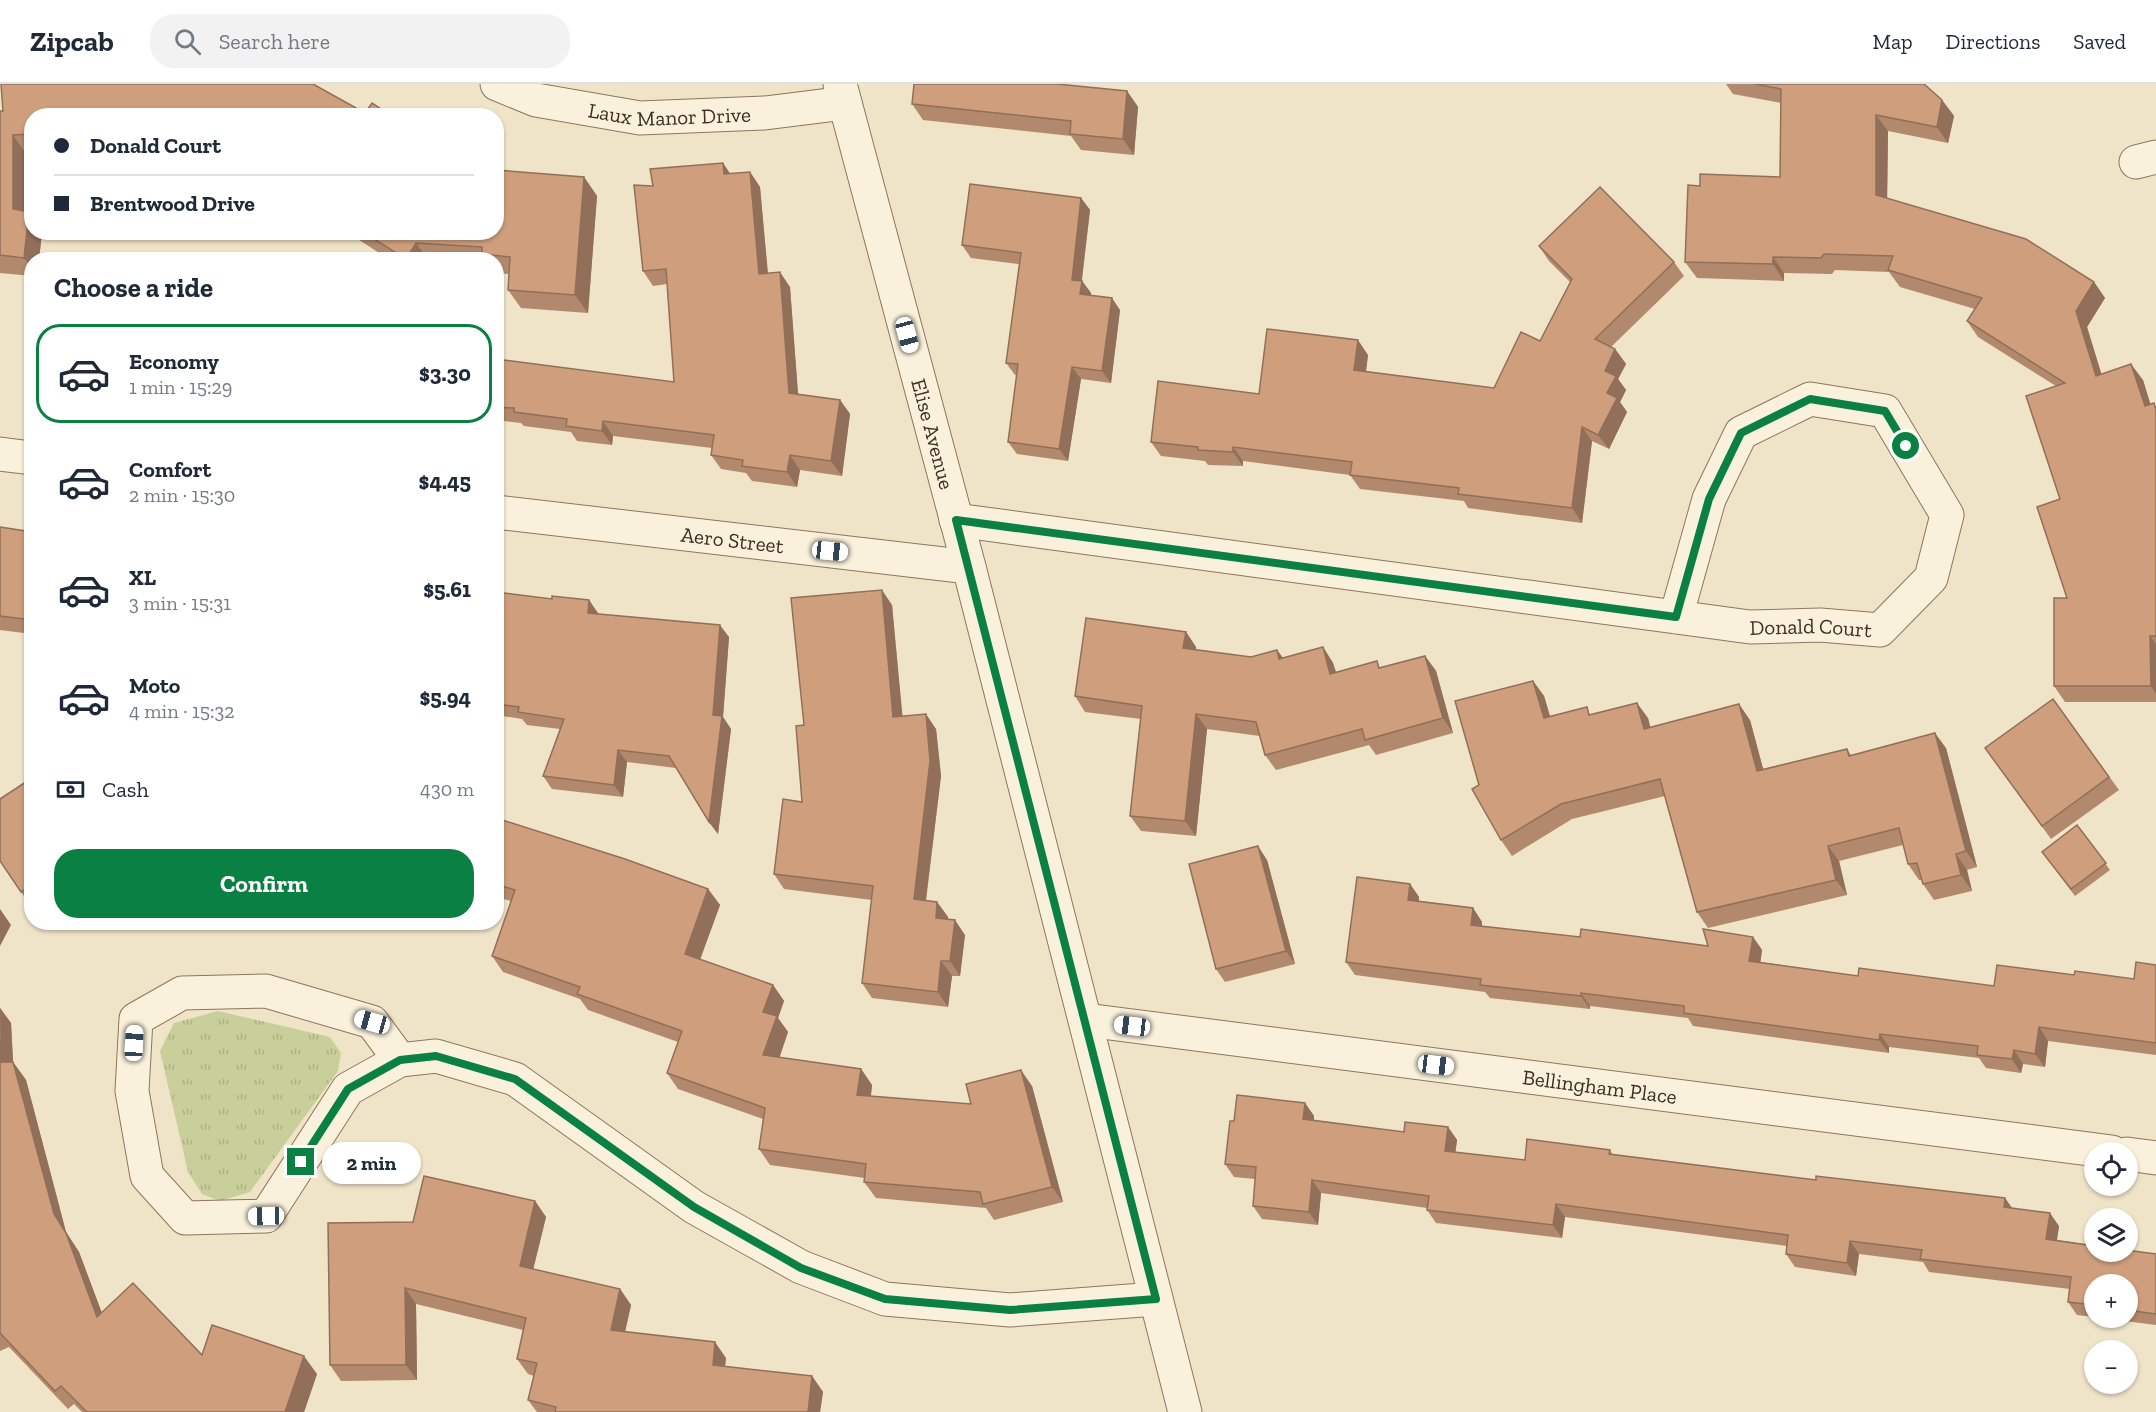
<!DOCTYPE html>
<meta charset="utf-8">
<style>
:root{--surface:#fff;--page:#f2f2f3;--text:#1f2937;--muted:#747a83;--line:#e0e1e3;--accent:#0b8043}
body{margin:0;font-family:"Zilla Slab",serif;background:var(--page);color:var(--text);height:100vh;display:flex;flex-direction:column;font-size:22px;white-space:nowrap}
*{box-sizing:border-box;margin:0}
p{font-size:20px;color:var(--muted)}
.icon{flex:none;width:33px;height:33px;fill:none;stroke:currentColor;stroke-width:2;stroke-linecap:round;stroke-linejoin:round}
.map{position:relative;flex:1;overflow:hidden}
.panel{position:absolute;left:24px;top:168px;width:480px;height:678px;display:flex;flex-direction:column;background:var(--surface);border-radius:24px;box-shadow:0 2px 4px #0004}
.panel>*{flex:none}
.guide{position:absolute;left:24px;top:24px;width:480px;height:132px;border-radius:24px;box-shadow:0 2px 4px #0004;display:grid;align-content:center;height:132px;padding:0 30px;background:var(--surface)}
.fabs{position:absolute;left:2084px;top:1058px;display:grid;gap:12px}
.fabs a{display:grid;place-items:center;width:54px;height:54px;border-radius:50%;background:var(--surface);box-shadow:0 2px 4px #0004;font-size:30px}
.end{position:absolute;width:27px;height:27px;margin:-14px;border:8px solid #0b8043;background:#fff;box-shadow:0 0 0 3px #fff}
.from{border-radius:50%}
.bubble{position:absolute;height:42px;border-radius:21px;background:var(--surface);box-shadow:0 2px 4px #0004;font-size:20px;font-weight:700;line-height:42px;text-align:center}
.car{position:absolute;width:18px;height:36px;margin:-18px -9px;border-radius:8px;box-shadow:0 0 4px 2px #0007;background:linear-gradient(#fff 24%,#345 0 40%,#fff 0 76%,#345 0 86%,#fff 0)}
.guide b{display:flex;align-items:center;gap:21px;height:57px;font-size:22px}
.guide b+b{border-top:2px solid var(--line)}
.guide i{width:15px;height:15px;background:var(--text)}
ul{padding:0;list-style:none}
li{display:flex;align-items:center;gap:18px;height:99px;margin:0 12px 9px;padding:0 18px;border:3px solid transparent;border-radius:24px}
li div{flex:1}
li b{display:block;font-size:22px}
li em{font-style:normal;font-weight:700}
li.selected{border-color:var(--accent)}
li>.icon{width:54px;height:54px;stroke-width:1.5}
h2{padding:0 30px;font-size:27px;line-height:72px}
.pay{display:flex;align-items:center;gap:15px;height:66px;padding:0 30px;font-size:22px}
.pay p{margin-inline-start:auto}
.action{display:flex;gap:12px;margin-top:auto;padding:12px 30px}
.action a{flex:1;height:69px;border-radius:24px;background:var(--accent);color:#fff;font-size:24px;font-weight:700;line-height:69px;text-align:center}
header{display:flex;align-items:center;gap:36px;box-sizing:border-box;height:84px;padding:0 30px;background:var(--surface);border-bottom:2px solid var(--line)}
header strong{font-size:28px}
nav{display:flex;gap:33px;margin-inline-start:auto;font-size:21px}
.search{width:420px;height:54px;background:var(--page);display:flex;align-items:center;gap:15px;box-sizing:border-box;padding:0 21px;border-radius:24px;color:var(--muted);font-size:22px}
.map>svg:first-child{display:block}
.grass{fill:url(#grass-tufts)}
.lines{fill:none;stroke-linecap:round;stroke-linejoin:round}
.minor-casing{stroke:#8d765c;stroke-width:35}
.tertiary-casing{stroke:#8d765c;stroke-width:35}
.minor{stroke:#faf1dc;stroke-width:33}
.tertiary{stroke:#faf1dc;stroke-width:33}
.wall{fill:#b2896c}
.shaded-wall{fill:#916f58}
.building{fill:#cf9f7d;stroke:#916f58;stroke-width:1.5}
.route{stroke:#0b8043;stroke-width:8}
.labels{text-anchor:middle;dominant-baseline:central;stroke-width:6;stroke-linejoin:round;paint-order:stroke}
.street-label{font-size:21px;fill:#3d2e20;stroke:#f7eed8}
</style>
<header>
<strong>Zipcab</strong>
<div class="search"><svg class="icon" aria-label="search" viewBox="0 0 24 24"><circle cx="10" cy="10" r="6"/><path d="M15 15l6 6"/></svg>Search here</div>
<nav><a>Map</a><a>Directions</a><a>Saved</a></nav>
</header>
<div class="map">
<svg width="2156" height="1328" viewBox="0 0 2156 1328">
<defs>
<pattern id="grass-tufts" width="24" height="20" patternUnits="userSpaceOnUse" patternTransform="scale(1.5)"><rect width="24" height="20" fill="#c9cf9b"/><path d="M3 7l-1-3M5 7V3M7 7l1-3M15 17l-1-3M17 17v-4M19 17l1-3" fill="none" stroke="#aeb285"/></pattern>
</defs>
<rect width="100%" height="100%" fill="#f0e4c8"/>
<path class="grass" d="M218 927 330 953 341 969 338 987 250 1108 220 1117 202 1110 188 1088 160 967 174 939Z"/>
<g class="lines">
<g class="minor-casing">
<g id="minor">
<path id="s1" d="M497 0 536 16 640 34 765 29 845 19"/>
<path d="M2136 78 2156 73"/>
<path d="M0 370 32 374"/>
<path id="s2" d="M496 428 969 483"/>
<path id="s3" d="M956 436 1676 533 1750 543 1820 541 1880 546 1931 494 1947 431 1885 327 1810 315 1741 349 1709 415 1676 533"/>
<path id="s4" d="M1086 936 2112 1068"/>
<path d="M400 976 372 938 266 907 182 909 136 935 132 1007 147 1092 185 1134 266 1132 348 1005 400 976 436 972 515 995 694 1123 801 1183 885 1215 1010 1226 1156 1215"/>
<path d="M2127 1070 2156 1074"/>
</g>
</g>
<g class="tertiary-casing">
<g id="tertiary">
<path id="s5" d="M840 0 969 483 1185 1328"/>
</g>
</g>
<use href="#minor" class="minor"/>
<use href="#tertiary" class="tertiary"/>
</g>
<g class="wall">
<path d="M1726 0H1924L1942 16 1954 32 1948 59 1888 47 1887 114 2094 198 2105 214 2087 243 2101 290 2143 296 2150 320 2156 322V618H2065L2054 602 2067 514 2060 415 2056 302 1978 253 1967 237 1975 225 1900 203 1889 188 1835 186 1832 190 1784 189V197L1697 194 1685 178 1700 102 1780 93 1781 19 1733 10Z"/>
<path d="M1068 1 1127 7 1138 23 1134 71 1081 66 1071 52 923 36 912 20Z"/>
<path d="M0 27 365 29 392 32H32V69L26 70V127L42 148 39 176H32V192L0 189Z"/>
<path d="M723 79 730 90 750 88 760 103 768 189 790 203 798 310 840 316 850 330 842 392 800 386 797 403 752 397 746 389 721 385 711 371 712 364 613 352 612 361 577 357 571 348 524 342 521 339 496 336V275L674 298 667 200 653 202 643 187 653 102Z"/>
<path d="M584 93 597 112 588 229 521 224 508 206 509 190 496 189V176H390L347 148H496Z"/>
<path d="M1081 114 1090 126 1082 197 1091 209V211L1120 226 1111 299 1081 295 1068 377 1017 370 1008 358 1017 291H1015L1006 279 1019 180 971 174 962 161Z"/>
<path d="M1539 162 1674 178 1684 192 1611 263 1615 265 1626 280 1618 295 1626 306 1620 318 1627 328 1609 365 1592 357 1582 439 1468 424 1464 417 1360 405 1350 391 1243 377V382L1208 381 1205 377 1161 372 1151 358 1259 310 1368 271 1366 288 1494 304 1540 257 1570 198 1549 177Z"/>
<path d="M0 443 32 448V550L0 546Z"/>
<path d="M496 508 552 515 589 516 598 530 729 553 723 633 731 645 718 750 709 738 676 684 627 678 623 713 552 705 543 692 560 645 527 641 522 635 496 631Z"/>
<path d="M892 521 902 632 936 645 941 692 926 817 937 818 948 833 947 835 965 851 960 892H952L948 923 872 914 862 899 872 816 784 805 774 790 802 718 804 641Z"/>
<path d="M1186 548 1196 563V566L1251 573 1277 566 1283 574 1323 563 1333 579 1336 588 1382 583 1425 572 1436 587 1453 649 1376 671 1369 661 1276 686 1265 671 1260 652 1207 645 1196 752 1141 747 1130 732 1141 635 1085 628 1075 612Z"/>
<path d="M1533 597 1544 612 1550 632 1592 630 1648 634 1650 643 1750 636 1763 685 1847 665 1851 671 1946 664 1977 783 1967 786 1972 807 1934 816 1923 800 1922 796H1919L1908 780 1903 761 1839 777 1847 811 1708 844 1697 828 1665 712 1572 735 1512 772 1501 756 1479 701Z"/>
<path d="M2053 615 2119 706 2051 755 1985 664Z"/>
<path d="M32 694V821H30L0 777Z"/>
<path d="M496 734 708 805 720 821 700 876 773 901 784 917 778 934 788 948 779 973 861 985 872 1001 871 1012 971 1020 1032 1002 1063 1118 994 1136 986 1124 876 1114 864 1098 865 1094 770 1081 759 1065 763 1035 678 1005 667 989 678 958 588 926 580 915 503 888 492 872 511 817 496 813Z"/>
<path d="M2077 741 2110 786 2075 812 2042 768Z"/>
<path d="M1267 776 1295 880 1225 898 1216 885Z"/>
<path d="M1410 800 1419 813V817L1473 824 1482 838V842L1580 853 1708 862 1753 853 1762 866 1760 878 1858 892 1994 902 2074 891 2134 895 2156 881V971L2048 957 2045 983 2023 980 2021 989 1986 984 1979 974 1889 963V969L1693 942 1688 934 1590 922V925L1490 914 1485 908 1355 891 1346 878Z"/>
<path d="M0 924 11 939 13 978 26 996 66 1148 79 1168 102 1229 202 1271 317 1290 304 1328H82L74 1320 68 1325 9 1263 0 1267Z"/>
<path d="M1305 1019 1314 1032V1036L1404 1048 1448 1043 1457 1056 1455 1068 1525 1076 1610 1066 1613 1071 1816 1096 2005 1114 2012 1124 2059 1142 2057 1156 2156 1170V1241L2094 1233H2127V1200H2094V1233L2077 1231 2068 1218 2070 1205 1929 1188 1923 1178 1859 1170 1856 1192 1795 1183 1786 1170 1787 1162 1565 1133 1562 1154 1436 1139 1427 1126V1124L1321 1109 1318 1141 1262 1135 1253 1122 1255 1095 1234 1093 1225 1080 1234 1037Z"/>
<path d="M535 1117 546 1133 533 1186 620 1205 631 1221 625 1248 726 1274 725 1283 812 1292 823 1308 820 1328H537L528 1316 534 1292 528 1290 517 1275 523 1246 416 1220 417 1296 341 1297 330 1281 413 1138Z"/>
</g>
<g class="shaded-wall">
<path d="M1127 7 1138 23 1134 71 1123 55Z"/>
<path d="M1942 16 1954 32 1948 59 1937 43Z"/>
<path d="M1876 31 1888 47 1887 127 1876 111Z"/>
<path d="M13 51 26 70V144L13 125Z"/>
<path d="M723 79 733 94 724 90Z"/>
<path d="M750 88 760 103 769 204 759 190Z"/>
<path d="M584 93 597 112 588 229 575 211Z"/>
<path d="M1081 114 1090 126 1080 208 1072 196Z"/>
<path d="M29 128 32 131V148H42L39 176H32V184L24 174Z"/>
<path d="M416 159 428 176H406Z"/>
<path d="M1773 173 1784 189V197L1773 180Z"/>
<path d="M780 188 790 203 799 323 789 309Z"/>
<path d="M1082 197 1091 209 1089 222 1080 210Z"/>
<path d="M2094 198 2105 214 2087 243 2107 308 2096 292 2076 227Z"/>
<path d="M1112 214 1120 226 1111 299 1102 287Z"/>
<path d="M1358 256 1368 271 1364 301 1354 286Z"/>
<path d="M1615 265 1626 280 1618 295 1626 306 1620 318 1627 328 1609 365 1598 351 1607 309 1605 287Z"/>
<path d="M2131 280 2143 296 2156 338 2145 322Z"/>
<path d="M1072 283 1081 295 1068 377 1059 365Z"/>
<path d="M840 316 850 330 842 392 831 377Z"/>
<path d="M603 337 613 352 612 361 602 347Z"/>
<path d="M1582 343 1592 357 1582 439 1572 424Z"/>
<path d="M1233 363 1243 377V382L1233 368Z"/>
<path d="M790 371 800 386 797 403 787 388Z"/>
<path d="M882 506 892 521 904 648 893 633Z"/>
<path d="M589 516 598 529 596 541 588 529Z"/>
<path d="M720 541 729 553 723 633 731 645 718 750 709 738 713 631Z"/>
<path d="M1186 548 1196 563 1194 580 1183 564Z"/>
<path d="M2150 552 2156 560V610L2151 602Z"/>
<path d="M1323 563 1333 579 1341 605 1330 590Z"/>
<path d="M1277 566 1288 581 1279 575Z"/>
<path d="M1425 572 1436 587 1453 649 1443 634Z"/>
<path d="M1533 597 1544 612 1555 650 1544 634Z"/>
<path d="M1637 619 1648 634 1655 661 1644 645Z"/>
<path d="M1739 620 1750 636 1768 703 1757 687Z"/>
<path d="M926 630 936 645 941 692 924 830 914 815Z"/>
<path d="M1196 630 1207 645 1196 752 1185 737Z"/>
<path d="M1935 649 1946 664 1977 783 1966 767Z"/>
<path d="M618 666 627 678 623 713 614 701Z"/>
<path d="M1258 762 1267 776 1295 880 1286 867Z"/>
<path d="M1828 762 1839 777 1847 811 1836 796Z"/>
<path d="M1956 770 1967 786 1972 807 1961 791Z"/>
<path d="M1410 800 1419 813 1417 829 1408 816Z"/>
<path d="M708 805 720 821 696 886 685 870Z"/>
<path d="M937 818 948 833 946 849 936 834Z"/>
<path d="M1473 824 1482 838 1480 854 1471 841Z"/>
<path d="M0 825 11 841 0 862Z"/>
<path d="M955 836 965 851 960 892 950 877Z"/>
<path d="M1753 853 1762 866 1759 890 1749 877Z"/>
<path d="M941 877 952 892 948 923 938 908Z"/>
<path d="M773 901 784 917 778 934 788 948 775 987 763 971V928Z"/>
<path d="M1581 909 1590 922V925L1581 912Z"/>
<path d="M0 924 11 939 14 996 1 978Z"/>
<path d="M2039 943 2048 957 2045 983 2035 970Z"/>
<path d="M1880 950 1889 963V969L1879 956Z"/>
<path d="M2014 966 2023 980 2021 989 2012 975Z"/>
<path d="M13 978 26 996 66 1148 79 1168 110 1251 97 1233 54 1130Z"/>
<path d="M861 985 872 1001 869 1027 857 1011Z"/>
<path d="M1021 986 1032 1002 1063 1118 1052 1103Z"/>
<path d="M1305 1019 1314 1032 1312 1048 1303 1035Z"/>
<path d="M1448 1043 1457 1056 1454 1080 1445 1067Z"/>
<path d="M1312 1096 1321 1109 1318 1141 1309 1128Z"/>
<path d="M2005 1114 2014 1127 2004 1123Z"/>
<path d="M535 1117 546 1133 530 1198 520 1182Z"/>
<path d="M1556 1120 1565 1133 1562 1154 1553 1141Z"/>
<path d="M2050 1129 2059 1142 2055 1168 2046 1155Z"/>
<path d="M1850 1157 1859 1170 1856 1192 1847 1179Z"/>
<path d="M405 1204 416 1220 417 1296 406 1281Z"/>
<path d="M620 1205 631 1221 622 1261 611 1246Z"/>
<path d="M715 1258 726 1274 723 1297 713 1281Z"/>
<path d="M304 1272 317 1290 304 1328H285Z"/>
<path d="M812 1292 823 1308 820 1328H808Z"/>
</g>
<g class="building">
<path d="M1 0H313L365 29 372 19 392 32H32V50L13 51V125L29 128 24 174 0 171V27H3Z"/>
<path d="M914 0H1057L1127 7 1123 55 1070 50 1071 37 912 20Z"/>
<path d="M1755 0H1924L1942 16 1937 43 1876 31V111L2026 155 2094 198 2076 227 2096 292 2131 280 2145 322 2154 319 2156 326V552H2150L2151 602H2054V514H2067L2037 423 2060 415 2026 312 2065 299 1967 237 1982 214 1888 186 1893 172 1824 170 1821 174 1773 173V180L1685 178 1688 101 1700 102V90L1780 93 1781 5Z"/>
<path d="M723 79 724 90 750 88 759 190 780 188 789 309 840 316 831 377 790 371 787 388 742 382 743 376 711 371 714 351 603 337 602 347 566 342 567 335 514 328V324L496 323V275L674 298 666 185 643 187 634 101 653 102 650 85Z"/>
<path d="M496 86 584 93 575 211 508 206 510 173 482 170V163L416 159 406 175 363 148H496Z"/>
<path d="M970 100 1081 114 1072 196 1082 197 1080 210 1112 214 1102 287 1072 283 1059 365 1008 358 1018 280 1006 279 1021 169 962 161Z"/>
<path d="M1600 103 1674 178 1595 255 1615 265 1605 287 1616 292 1607 309 1617 314 1598 351 1582 343 1572 424 1458 410 1459 404 1350 391 1352 378 1233 363V368L1198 366V363L1151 358 1158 297 1259 310 1267 245 1358 256 1354 286 1494 304 1521 248 1540 257 1572 195 1539 162Z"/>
<path d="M0 443 32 448V536L0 532Z"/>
<path d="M882 506 893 633 926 630 930 677 914 815 937 818 936 834 955 836 950 877H941L938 908 862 899 873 802 774 790 783 715 802 718 796 642 804 641 791 514Z"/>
<path d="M496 508 552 515V512L589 516 588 529 720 541 713 631 722 632 709 738 669 672 618 666 614 701 543 692 564 635 518 628 519 623 496 620Z"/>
<path d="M1086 534 1186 548 1183 564 1251 573 1277 566 1279 575 1323 563 1330 590 1377 577 1379 584 1425 572 1443 634 1365 656 1362 645 1265 671 1256 638 1196 630 1185 737 1130 732 1142 622 1075 612Z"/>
<path d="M1533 597 1544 634 1587 623 1589 631 1637 619 1644 645 1739 620 1757 687 1847 665 1849 672 1935 649 1966 767 1956 770 1961 791 1923 800 1917 779 1908 780 1899 744 1828 762 1836 796 1697 828 1660 695 1561 720 1501 756 1472 705 1479 701 1455 617Z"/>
<path d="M2053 615 2109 693 2042 742 1985 664Z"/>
<path d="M32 694V801L21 808 0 777V715Z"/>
<path d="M496 734 625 775 708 805 685 870 773 901 763 928 777 932 763 971 861 985 857 1011 971 1020 966 1000 1021 986 1052 1103 983 1120 980 1108 864 1098 866 1080 759 1065 765 1024 667 989 682 947 577 910 580 903 492 872 515 806 496 800Z"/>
<path d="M2077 741 2106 779 2071 805 2042 768Z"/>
<path d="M1258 762 1286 867 1216 885 1189 780Z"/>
<path d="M1357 793 1410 800 1408 816 1473 824 1471 841 1580 853 1581 845 1708 862 1703 845 1753 853 1749 877 1858 892 1859 884 1994 902 1997 881 2074 891 2075 887 2134 895 2136 878 2156 881V959L2039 943 2035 970 2014 966 2012 975 1977 971 1978 962 1880 950 1879 956 1684 929V922L1581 909V912L1480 901 1481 895 1346 878Z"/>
<path d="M0 955 1 978H13L54 1130 66 1149 97 1233 133 1199 202 1271 212 1241 304 1272 285 1328H87L61 1302 55 1307 0 1249Z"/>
<path d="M1237 1011 1305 1019 1303 1035 1404 1048 1405 1038 1448 1043 1445 1067 1525 1076 1527 1055 1610 1066 1609 1070 1816 1096V1092L2005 1114 2004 1123 2050 1129 2046 1155 2094 1162V1167H2127V1166L2156 1170V1230L2127 1226V1200H2094V1221L2068 1218 2071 1193 1920 1175 1922 1166 1850 1157 1847 1179 1840 1178 1786 1170 1788 1151 1556 1120 1553 1141 1427 1126 1429 1112 1312 1096 1309 1128 1253 1122 1256 1083 1225 1080 1230 1037H1234Z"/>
<path d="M424 1092 535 1117 520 1182 620 1205 611 1246 715 1258 713 1281 812 1292 808 1328H555L556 1323 528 1316 537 1279 517 1275 526 1234 405 1204 406 1281H330L328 1139 413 1138Z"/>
</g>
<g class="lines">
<path class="route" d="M301 1078 348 1005 400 976 436 972 515 995 694 1123 801 1184 885 1215 1010 1226 1156 1215 956 436 1676 533 1709 415 1741 349 1810 315 1885 327 1906 362"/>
</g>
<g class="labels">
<g class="street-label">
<text stroke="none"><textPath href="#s1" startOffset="177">Laux Manor Drive</textPath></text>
<text stroke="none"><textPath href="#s5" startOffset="362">Elise Avenue</textPath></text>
<text stroke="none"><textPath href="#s2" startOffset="238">Aero Street</textPath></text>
<text stroke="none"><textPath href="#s3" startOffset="862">Donald Court</textPath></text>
<text stroke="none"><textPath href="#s4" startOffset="518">Bellingham Place</textPath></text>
</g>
</g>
</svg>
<div class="fabs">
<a><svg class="icon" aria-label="locate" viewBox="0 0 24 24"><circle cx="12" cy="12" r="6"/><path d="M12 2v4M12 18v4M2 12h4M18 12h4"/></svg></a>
<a><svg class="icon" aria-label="layers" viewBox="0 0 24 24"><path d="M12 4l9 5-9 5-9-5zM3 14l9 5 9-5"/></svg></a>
<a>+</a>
<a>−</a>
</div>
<i class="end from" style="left:1906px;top:362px"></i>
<i class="end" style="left:301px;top:1078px"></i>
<div class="bubble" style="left:322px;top:1058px;width:99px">2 min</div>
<i class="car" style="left:907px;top:251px;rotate:165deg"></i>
<i class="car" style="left:830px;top:467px;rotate:96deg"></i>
<i class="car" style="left:372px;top:938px;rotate:286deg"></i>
<i class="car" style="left:1132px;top:942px;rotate:277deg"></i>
<i class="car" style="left:134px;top:959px;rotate:3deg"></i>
<i class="car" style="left:1436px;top:981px;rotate:97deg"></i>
<i class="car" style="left:266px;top:1132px;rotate:269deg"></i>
<div class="guide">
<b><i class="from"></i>Donald Court</b>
<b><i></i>Brentwood Drive</b>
</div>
<section class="panel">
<h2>Choose a ride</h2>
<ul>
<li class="selected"><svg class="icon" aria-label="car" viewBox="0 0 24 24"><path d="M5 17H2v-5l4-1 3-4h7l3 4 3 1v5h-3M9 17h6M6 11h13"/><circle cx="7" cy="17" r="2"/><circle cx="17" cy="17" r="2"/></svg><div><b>Economy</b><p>1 min · 15:29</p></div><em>$3.30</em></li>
<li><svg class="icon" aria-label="car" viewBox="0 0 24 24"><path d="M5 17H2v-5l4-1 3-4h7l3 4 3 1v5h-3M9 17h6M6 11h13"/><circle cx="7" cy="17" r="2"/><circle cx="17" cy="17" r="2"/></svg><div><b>Comfort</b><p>2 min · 15:30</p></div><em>$4.45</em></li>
<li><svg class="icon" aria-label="car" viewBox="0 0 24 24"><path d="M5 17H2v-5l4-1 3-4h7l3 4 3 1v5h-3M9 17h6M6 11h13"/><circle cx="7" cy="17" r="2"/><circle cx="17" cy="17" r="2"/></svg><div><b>XL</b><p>3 min · 15:31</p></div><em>$5.61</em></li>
<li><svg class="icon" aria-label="car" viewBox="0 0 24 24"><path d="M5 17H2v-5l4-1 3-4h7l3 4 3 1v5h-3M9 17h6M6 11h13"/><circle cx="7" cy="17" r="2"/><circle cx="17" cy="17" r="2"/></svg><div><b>Moto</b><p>4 min · 15:32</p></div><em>$5.94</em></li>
</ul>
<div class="pay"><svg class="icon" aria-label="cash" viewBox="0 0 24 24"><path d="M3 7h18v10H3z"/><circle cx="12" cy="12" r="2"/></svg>Cash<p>430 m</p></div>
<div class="action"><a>Confirm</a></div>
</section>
</div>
